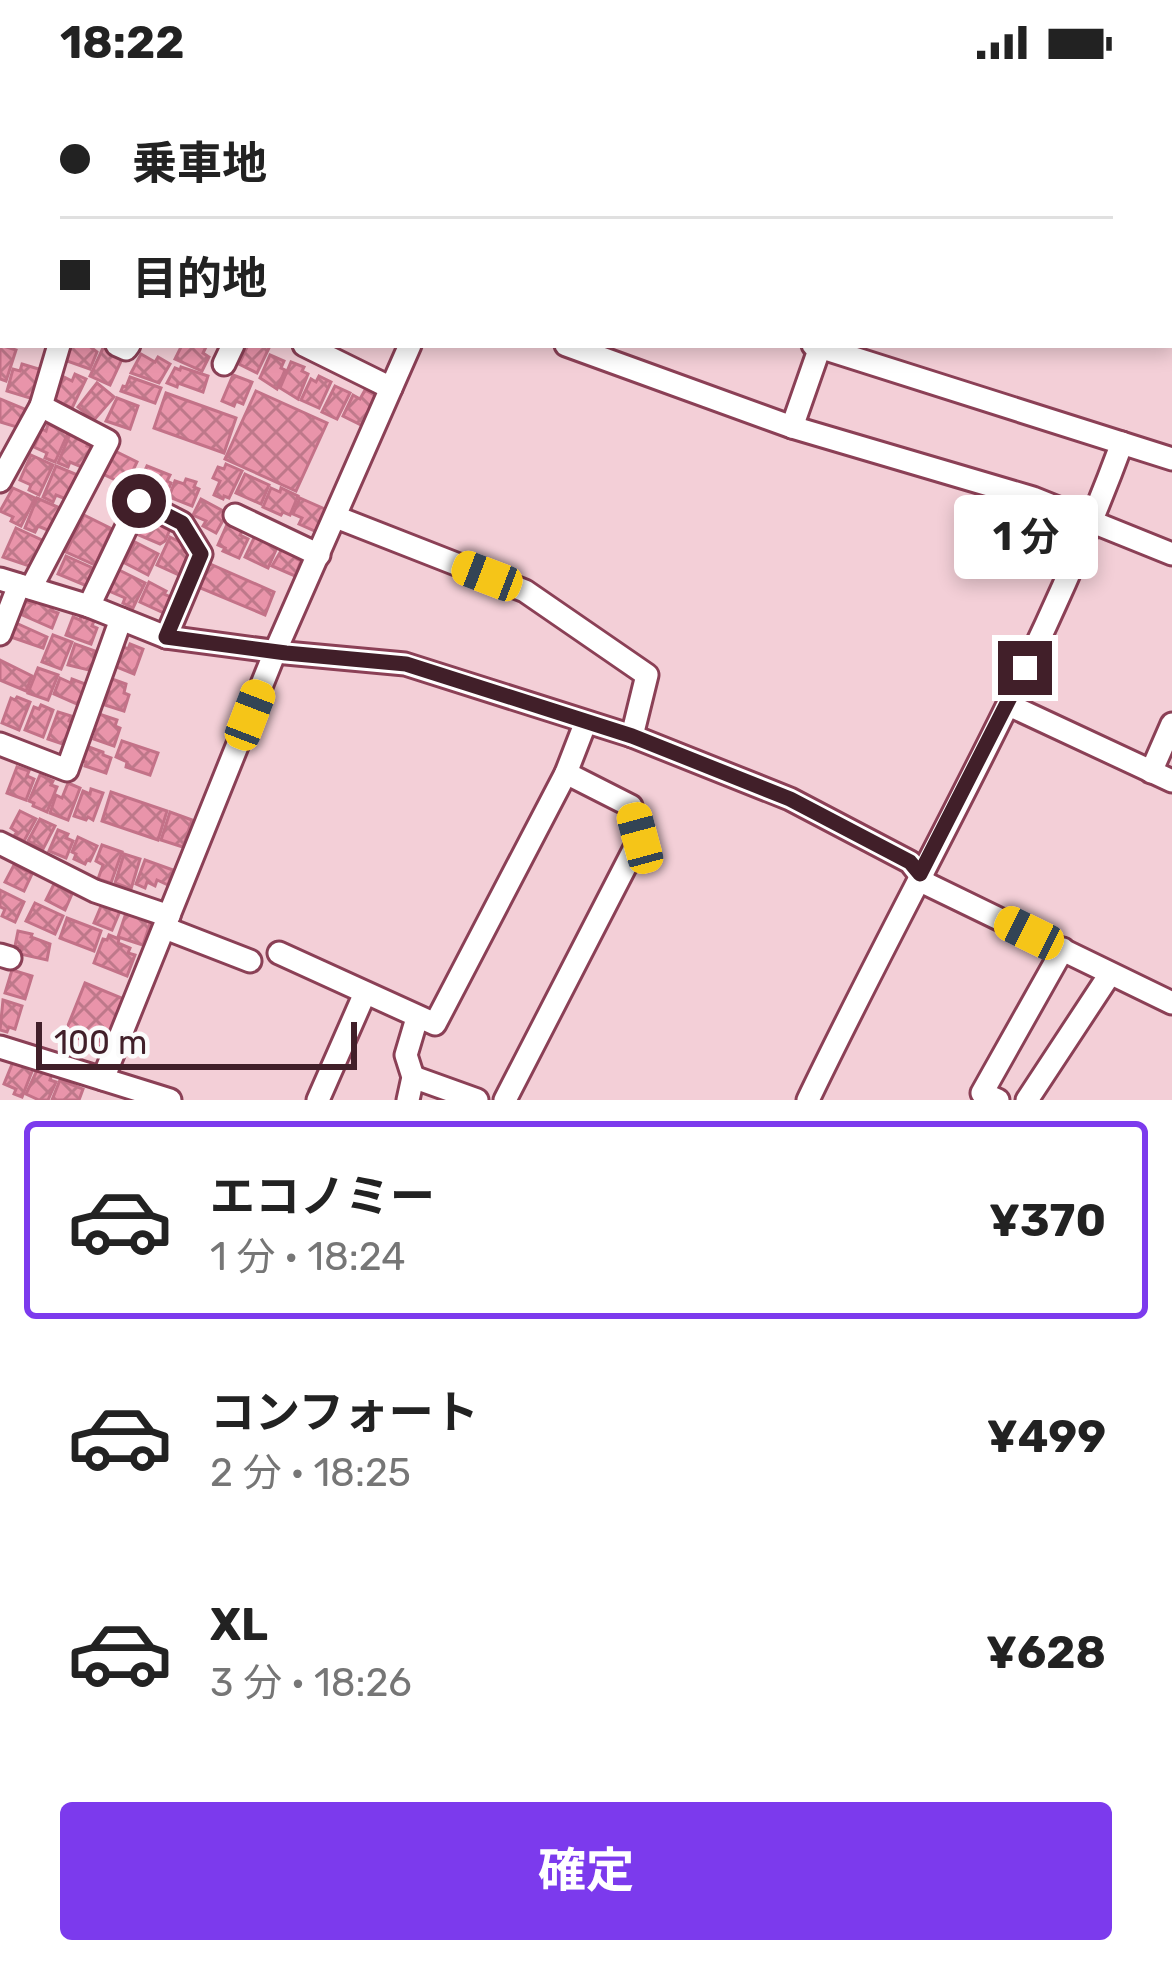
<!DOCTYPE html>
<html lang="ja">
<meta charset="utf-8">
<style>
:root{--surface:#fff;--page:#f6f6f6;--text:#222;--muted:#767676;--line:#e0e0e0;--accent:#7c3aed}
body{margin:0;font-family:Rubik,"Noto Sans JP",sans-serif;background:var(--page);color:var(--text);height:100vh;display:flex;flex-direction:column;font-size:45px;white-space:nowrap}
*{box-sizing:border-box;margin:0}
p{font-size:39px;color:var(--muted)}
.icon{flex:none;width:66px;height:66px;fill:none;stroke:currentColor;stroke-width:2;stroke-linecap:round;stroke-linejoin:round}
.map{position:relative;height:1016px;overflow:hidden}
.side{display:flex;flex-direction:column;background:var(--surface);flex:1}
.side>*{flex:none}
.banner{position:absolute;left:0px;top:0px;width:1173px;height:264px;box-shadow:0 6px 18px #0003;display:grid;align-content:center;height:264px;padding:0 60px;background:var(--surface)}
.scale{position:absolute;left:36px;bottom:30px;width:321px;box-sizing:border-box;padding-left:12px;border:6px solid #411f29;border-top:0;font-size:33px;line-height:42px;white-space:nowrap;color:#411f29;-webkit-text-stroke:9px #fbfbfb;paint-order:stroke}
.end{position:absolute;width:54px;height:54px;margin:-27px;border:15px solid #411f29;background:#fff;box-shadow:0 0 0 6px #fff}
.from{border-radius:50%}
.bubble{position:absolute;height:84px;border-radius:12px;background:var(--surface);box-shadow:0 6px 18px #0003;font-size:39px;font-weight:700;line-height:84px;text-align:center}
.car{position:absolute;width:36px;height:72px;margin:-36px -18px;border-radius:15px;box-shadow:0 0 9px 3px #0007;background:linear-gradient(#f5c518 24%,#345 0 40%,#f5c518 0 76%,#345 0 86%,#f5c518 0)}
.banner b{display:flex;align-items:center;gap:42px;height:114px;font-size:45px}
.banner b+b{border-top:3px solid var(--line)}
.banner i{width:30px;height:30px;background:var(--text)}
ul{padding:21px 0 0;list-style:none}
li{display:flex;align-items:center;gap:36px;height:198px;margin:0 24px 18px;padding:0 36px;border:6px solid transparent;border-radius:12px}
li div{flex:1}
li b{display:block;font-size:45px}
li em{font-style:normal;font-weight:700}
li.current{border-color:var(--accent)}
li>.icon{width:108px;height:108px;stroke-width:1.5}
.primary-button{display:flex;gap:24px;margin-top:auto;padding:24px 60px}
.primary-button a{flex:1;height:138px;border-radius:12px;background:var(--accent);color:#fff;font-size:48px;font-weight:700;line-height:138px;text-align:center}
.status{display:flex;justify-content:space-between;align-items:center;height:84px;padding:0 60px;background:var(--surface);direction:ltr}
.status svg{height:33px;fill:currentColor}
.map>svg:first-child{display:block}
.building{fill:url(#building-cross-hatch);stroke:#c37288;stroke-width:3}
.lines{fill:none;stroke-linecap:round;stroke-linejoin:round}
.minor-casing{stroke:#8b4056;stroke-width:27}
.minor{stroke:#fff;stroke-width:21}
.route{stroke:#411f29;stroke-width:15}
</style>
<div class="status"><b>18:22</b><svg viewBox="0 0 49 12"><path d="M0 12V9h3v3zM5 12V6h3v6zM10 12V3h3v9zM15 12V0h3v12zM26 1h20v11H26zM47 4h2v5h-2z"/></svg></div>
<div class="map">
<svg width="1172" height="1016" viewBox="0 0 1172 1016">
<defs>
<pattern id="building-cross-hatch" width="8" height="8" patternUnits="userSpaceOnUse" patternTransform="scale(3)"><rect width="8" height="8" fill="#e994aa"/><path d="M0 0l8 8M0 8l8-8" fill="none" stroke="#be788a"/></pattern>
</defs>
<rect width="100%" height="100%" fill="#f3cfd7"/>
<g class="building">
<path d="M0 261 16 266 6 297 0 295Z"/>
<path d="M71 261H88L97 268 90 285 64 276Z"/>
<path d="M182 261 206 263 203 269 209 273 202 287 175 275Z"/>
<path d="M248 261 270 262 257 289 239 280Z"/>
<path d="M103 264 123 273 110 301 90 292Z"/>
<path d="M141 270 155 278 158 273 170 280 159 299 131 289Z"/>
<path d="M270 271 284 277 281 284 285 286 277 305 260 294Z"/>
<path d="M291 278 304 283 302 287 308 290 298 315 280 304Z"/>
<path d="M22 280 42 286 33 315 7 307 13 285 20 287Z"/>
<path d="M181 283 208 292 203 308 178 299 177 303 167 299 175 284 180 286Z"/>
<path d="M75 290 86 295 72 324 53 315 64 293 72 297Z"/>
<path d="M233 291 252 298 243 320 236 317 234 322 222 317Z"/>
<path d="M319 292 331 298 319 324 301 316 311 295 316 298Z"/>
<path d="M130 293 161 304 155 319 121 307 123 302 126 303Z"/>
<path d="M97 299 114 313 94 336 78 323Z"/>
<path d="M335 302 350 309 337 335 322 328Z"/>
<path d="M365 306 378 313 363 342 343 332 353 311 360 315Z"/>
<path d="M256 307 327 339 296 407 225 375Z"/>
<path d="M166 309 236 334 224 369 154 344Z"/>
<path d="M117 314 138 322 130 345 106 337Z"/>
<path d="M0 315 27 326 20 344 0 338Z"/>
<path d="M48 340 68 349 55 378 45 374 47 369 34 363 42 345 46 347Z"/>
<path d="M70 350 89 358 87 362 92 364 84 384 70 378 68 383 58 379Z"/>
<path d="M115 367 137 378 126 401 103 390Z"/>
<path d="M31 371 53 381 39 411 29 406 31 401 20 396Z"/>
<path d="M226 380 242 387 229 414 224 412 223 415 214 411 220 397 213 394 218 383 224 385Z"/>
<path d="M56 382 80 392 76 403 72 401 66 415 56 411 53 418 43 413Z"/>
<path d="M147 382 170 391 167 397 171 399 164 417 146 406 149 398 141 395Z"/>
<path d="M245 390 269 401 261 420 236 409Z"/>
<path d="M186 395 196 398 194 403 199 405 192 422 169 413 175 397 184 400Z"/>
<path d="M13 404 35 414 21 442 11 437 13 433 0 427Z"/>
<path d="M271 404 280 408 281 404 298 412 290 431 283 428 281 431 263 423Z"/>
<path d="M37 414 60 424 50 447 38 442 35 448 25 444Z"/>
<path d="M300 414 327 426 317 448 299 440 302 434 293 430Z"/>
<path d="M201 415 227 429 216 449 203 442 206 437 193 431Z"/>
<path d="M84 431 112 445 95 481 66 468Z"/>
<path d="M152 431 171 443 165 457 160 460 134 449 141 433 146 435Z"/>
<path d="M229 436 244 443 240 451 248 455 239 474 223 467 225 464 218 461Z"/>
<path d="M16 444 44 457 32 483 3 473Z"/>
<path d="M255 452 279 459 268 484 245 473Z"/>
<path d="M170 453 186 461 183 467 189 470 179 491 157 481Z"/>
<path d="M135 458 158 470 148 491 125 479Z"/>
<path d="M284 462 300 469 297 475 301 477 295 492 272 482Z"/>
<path d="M66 472 95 485 87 502 58 490Z"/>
<path d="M208 479 274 508 265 531 198 503Z"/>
<path d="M119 486 145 499 133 524 123 519 125 514 109 507Z"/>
<path d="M149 498 166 507 164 510 173 514 166 530 140 518Z"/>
<path d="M24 517 35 520 36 517 53 523 52 527 58 529 52 544 20 530Z"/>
<path d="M81 532 94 537 92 542 97 544 91 560 66 551 73 533 80 536Z"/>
<path d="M16 539 47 553 43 564 11 553Z"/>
<path d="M53 551 72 558 61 585 42 578Z"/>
<path d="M75 560 95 567 93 570 98 572 93 587 68 581Z"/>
<path d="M130 560 143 565 134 590 114 582 122 562 128 565Z"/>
<path d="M0 576 32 592 26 607 0 596Z"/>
<path d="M38 584 58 591 48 616 28 609Z"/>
<path d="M60 594 71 599 72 595 88 601 77 620 54 610Z"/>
<path d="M112 595 126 600 124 609 129 611 124 627 105 621 110 608 105 606 108 596Z"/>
<path d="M17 613 30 618 19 646 2 639 11 614 15 616Z"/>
<path d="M41 621 53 626 43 653 25 646 34 623 39 625Z"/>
<path d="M58 628 71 632 69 637 74 639 66 661 48 655Z"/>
<path d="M99 630 117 636 115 642 120 644 114 662 94 655 97 646 93 645Z"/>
<path d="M122 657 158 669 150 691 126 683 127 678 116 673Z"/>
<path d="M86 662 103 668V671L111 674 106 689 85 682 86 678 81 677Z"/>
<path d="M17 683 29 687 27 692 34 695 26 716 7 709Z"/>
<path d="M40 691 53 697 51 701 57 703 47 728 33 722 34 719 29 717Z"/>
<path d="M68 699 80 704 68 736 50 729 56 711 62 714Z"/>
<path d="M91 705 103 709 93 736 88 733 86 736 74 732 83 707 90 710Z"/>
<path d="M111 708 167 727 158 756 102 737Z"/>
<path d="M20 727 36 735 24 757 14 752 17 748 11 744Z"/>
<path d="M170 728 192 736 183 763 161 756Z"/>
<path d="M40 735 55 742 43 765 28 757Z"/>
<path d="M58 746 68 750 66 754 73 757 66 774 49 767Z"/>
<path d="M78 753 97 762 90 777 87 776 85 780 74 775 76 770 72 768Z"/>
<path d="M102 761 122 768 111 799 98 795 103 781 96 777Z"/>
<path d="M124 770 140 775 131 805 115 799Z"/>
<path d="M145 776 173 786 168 801 157 796 155 802 147 798 145 804 136 800Z"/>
<path d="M14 781 32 790 24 807 5 798Z"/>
<path d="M54 800 72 810 65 826 46 816Z"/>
<path d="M0 806 24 818 15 838 2 832 5 825 0 823Z"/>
<path d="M35 819 63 832 55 850 26 837Z"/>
<path d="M102 820 120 827 112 846 94 839Z"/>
<path d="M126 829 151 837 143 861 118 853Z"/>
<path d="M67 834 101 847 94 867 60 854Z"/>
<path d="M18 847 32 850 31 853 50 860 47 876 20 870 22 863 15 862Z"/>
<path d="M109 851 119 855 118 859 130 864 128 869 135 871 127 892 94 879 103 855 107 856Z"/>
<path d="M12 886 32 892 25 915 5 909Z"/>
<path d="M85 899 124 915 104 965 65 949Z"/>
<path d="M3 916 22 922 15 945 9 943 7 948 0 946Z"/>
<path d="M13 978 33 985 22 1013 14 1010 16 1005 4 1000Z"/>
<path d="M38 984 52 990 50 996 56 998 48 1016H39L26 1010Z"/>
<path d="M60 996 83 1005 79 1016H52Z"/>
</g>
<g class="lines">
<g class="minor-casing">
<g id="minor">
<path d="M1085 0 1094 3 1096 0"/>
<path d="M230 3 231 0"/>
<path d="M344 3 345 0"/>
<path d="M441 3 442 0"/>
<path d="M540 3 541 0"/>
<path d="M624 3 625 0"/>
<path d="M717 3 718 0"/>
<path d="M812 3 813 0"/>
<path d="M0 17 3 18"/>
<path d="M1170 49H1172"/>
<path d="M0 96 3 88"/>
<path d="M1170 122 1172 123"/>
<path d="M1170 234H1172"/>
<path d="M117 261 126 265 129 261"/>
<path d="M304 261 391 304"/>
<path d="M566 261 792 343 1033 414 1172 470"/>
<path d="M813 261 1172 375"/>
<path d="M224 280 233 261"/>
<path d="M792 343 820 263"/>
<path d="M0 397 41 322 59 261"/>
<path d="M235 431 319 471"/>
<path d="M336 433 525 507 647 591 632 652"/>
<path d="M0 495 89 522 166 553 286 569 405 580 632 652 790 715 910 778 927 800 1172 919"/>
<path d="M31 504 108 357 41 322"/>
<path d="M89 522 139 417 182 439 201 470 166 553"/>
<path d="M0 550 19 501"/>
<path d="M1009 621 1172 697"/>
<path d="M0 660 67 686 121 535"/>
<path d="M1151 688 1172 640"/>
<path d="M0 759 95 807 169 832"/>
<path d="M165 844 250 877"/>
<path d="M279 869 435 940 566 689 585 640"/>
<path d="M0 871 10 874"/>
<path d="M0 963 170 1016"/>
<path d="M413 993 477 1016"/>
<path d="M103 995 275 568 410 261"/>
<path d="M318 1016 365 909"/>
<path d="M408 1016 413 993 406 971 417 934"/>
<path d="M505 1016 640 754 631 722 566 689"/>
<path d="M808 1016C913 797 1038 587 1122 359"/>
<path d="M998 1016 982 1009 1063 865"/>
<path d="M1027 1016 1110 890"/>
</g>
</g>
<use href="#minor" class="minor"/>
</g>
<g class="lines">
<path class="route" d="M139 417 182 439 201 470 166 553 286 569 406 580 632 652 790 715 910 778 920 790 1025 584"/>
</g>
</svg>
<div class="scale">100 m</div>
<i class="end from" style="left:139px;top:417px"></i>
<i class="end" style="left:1025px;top:584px"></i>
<div class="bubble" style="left:954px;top:411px;width:144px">1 分</div>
<i class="car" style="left:487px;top:492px;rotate:291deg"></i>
<i class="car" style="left:250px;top:631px;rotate:21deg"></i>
<i class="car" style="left:640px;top:754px;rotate:345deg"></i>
<i class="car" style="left:1029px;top:849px;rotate:296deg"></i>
<div class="banner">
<b><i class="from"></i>乗車地</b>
<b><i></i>目的地</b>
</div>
</div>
<section class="side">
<ul>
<li class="current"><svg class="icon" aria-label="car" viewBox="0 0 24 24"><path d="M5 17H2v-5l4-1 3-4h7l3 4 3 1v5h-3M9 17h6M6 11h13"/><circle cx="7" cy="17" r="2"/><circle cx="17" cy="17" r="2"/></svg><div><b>エコノミー</b><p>1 分 · 18:24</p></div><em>¥370</em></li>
<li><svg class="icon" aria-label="car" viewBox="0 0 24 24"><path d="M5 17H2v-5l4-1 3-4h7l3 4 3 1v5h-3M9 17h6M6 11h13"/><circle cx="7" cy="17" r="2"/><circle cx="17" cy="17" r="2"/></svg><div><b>コンフォート</b><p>2 分 · 18:25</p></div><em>¥499</em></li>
<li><svg class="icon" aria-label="car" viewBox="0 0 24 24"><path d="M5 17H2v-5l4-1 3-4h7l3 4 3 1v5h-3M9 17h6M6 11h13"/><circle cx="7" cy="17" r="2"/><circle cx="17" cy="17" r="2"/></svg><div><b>XL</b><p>3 分 · 18:26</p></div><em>¥628</em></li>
</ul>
<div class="primary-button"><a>確定</a></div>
</section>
